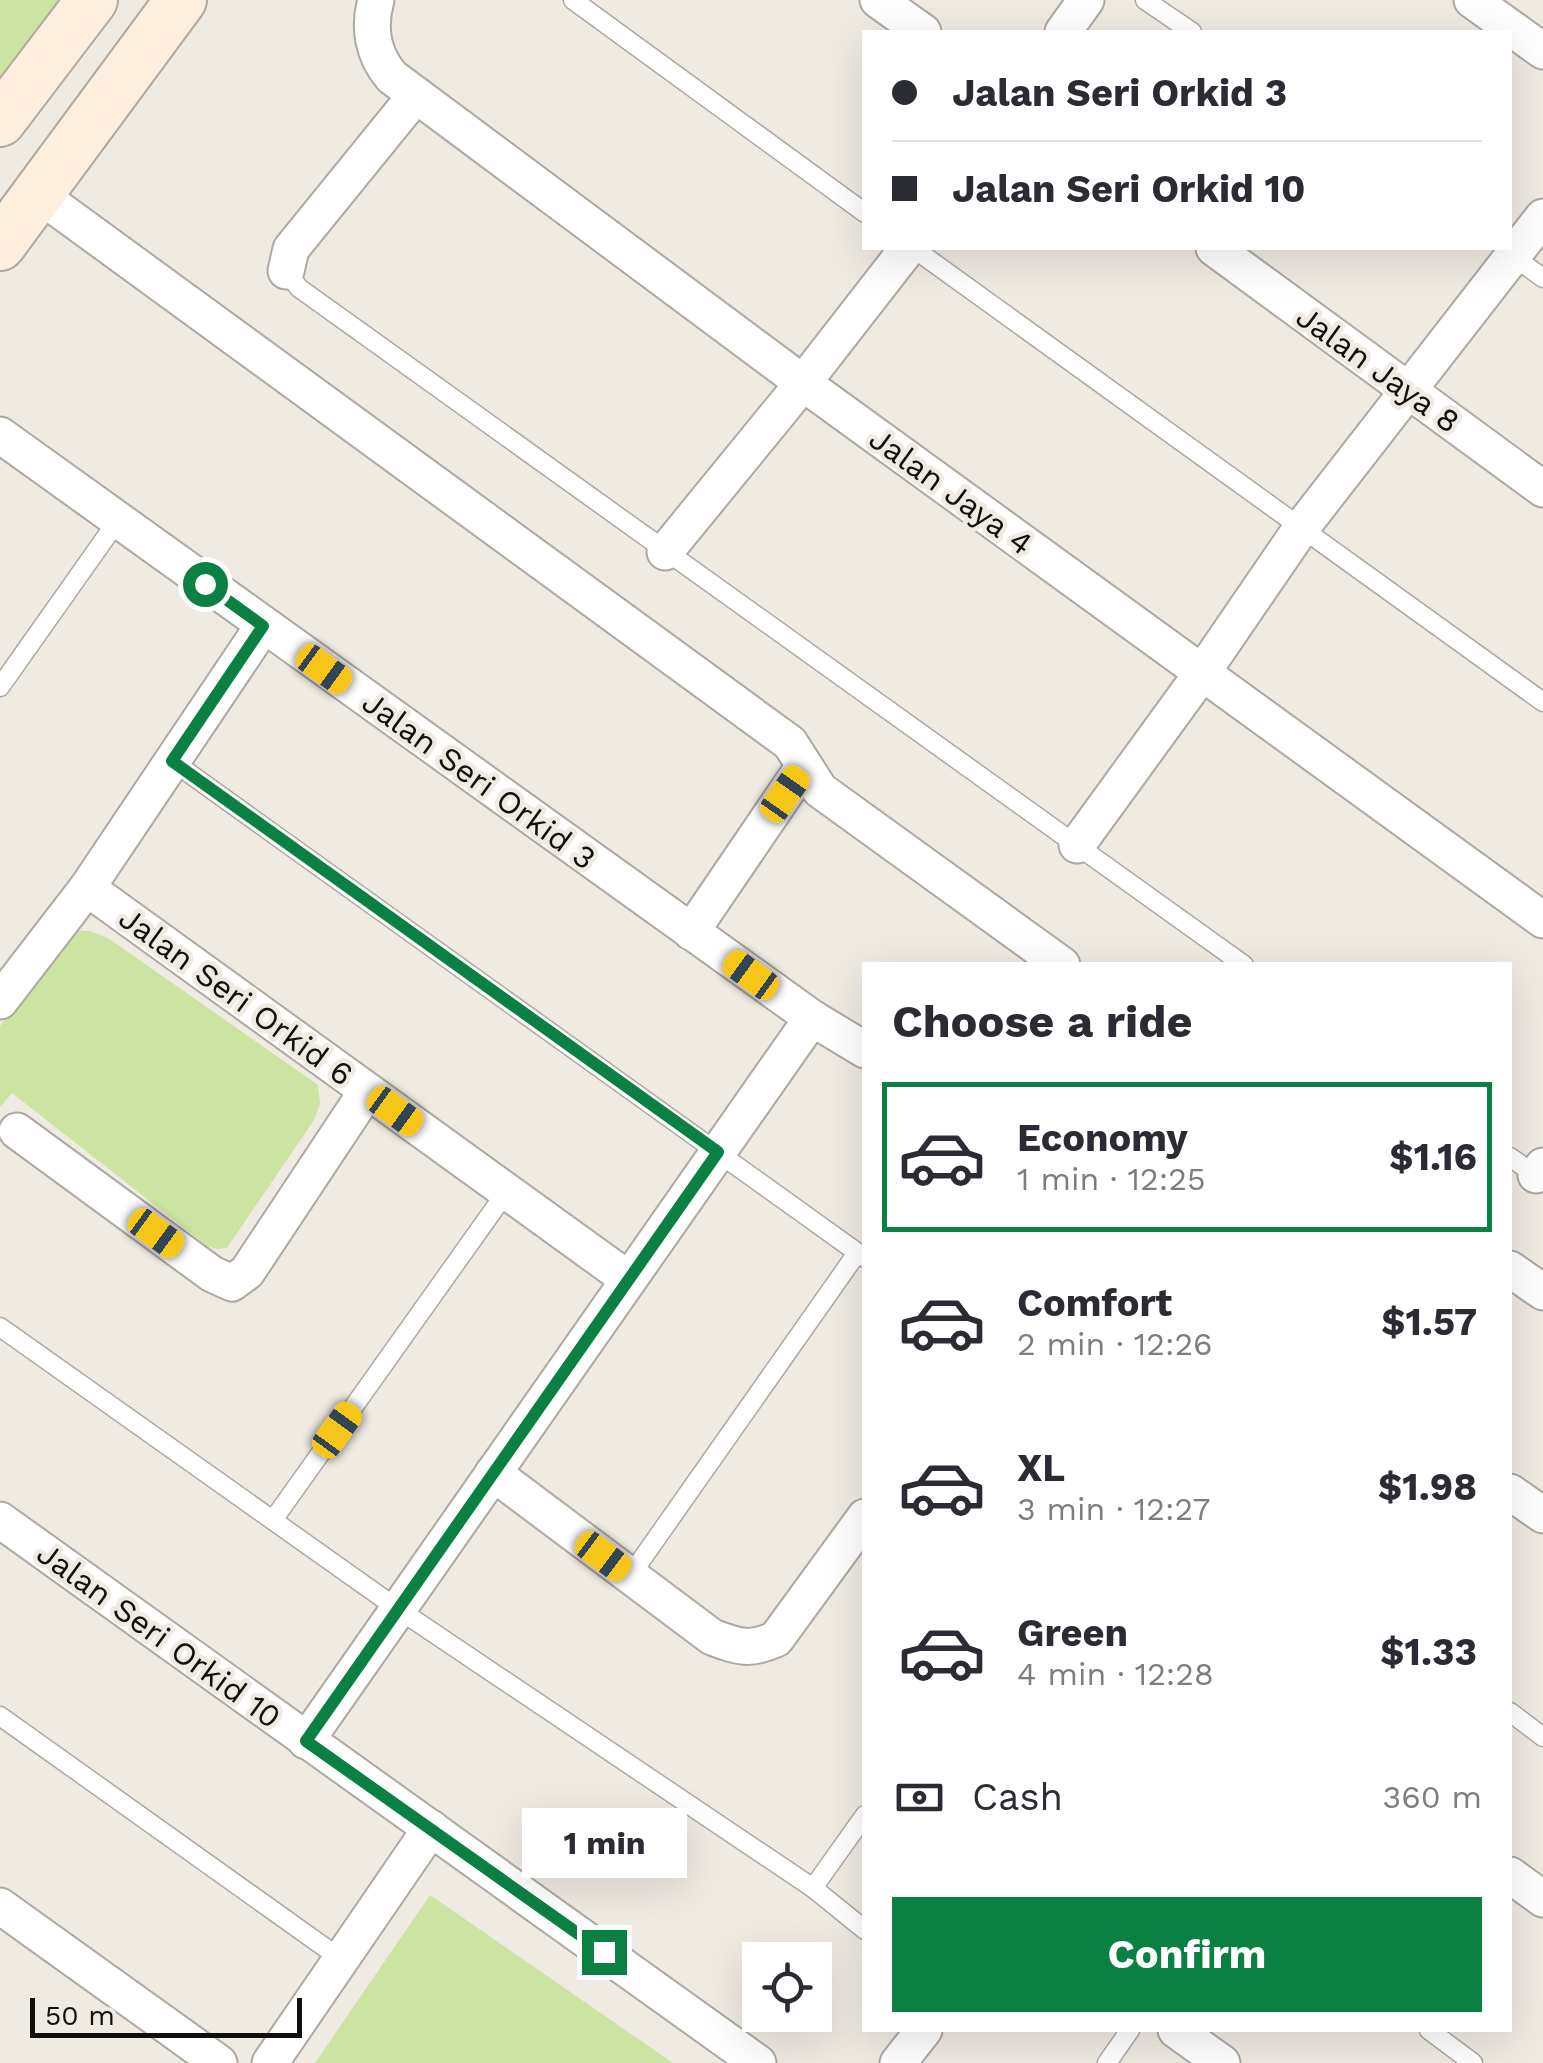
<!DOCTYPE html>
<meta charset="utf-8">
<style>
:root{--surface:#fff;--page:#f7f7f7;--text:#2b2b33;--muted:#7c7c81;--line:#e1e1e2;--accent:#0b8043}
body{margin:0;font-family:"Work Sans",sans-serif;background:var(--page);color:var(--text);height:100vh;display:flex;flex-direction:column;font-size:38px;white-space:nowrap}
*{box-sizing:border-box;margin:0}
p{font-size:32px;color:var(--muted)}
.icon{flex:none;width:55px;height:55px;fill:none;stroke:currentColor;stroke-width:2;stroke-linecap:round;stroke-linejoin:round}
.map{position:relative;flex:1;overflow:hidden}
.side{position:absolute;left:862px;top:962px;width:650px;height:1070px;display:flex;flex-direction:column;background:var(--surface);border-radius:0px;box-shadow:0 10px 40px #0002}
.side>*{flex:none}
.guide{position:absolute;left:862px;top:30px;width:650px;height:220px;border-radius:0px;box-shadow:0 10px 40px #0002;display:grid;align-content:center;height:220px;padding:0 30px;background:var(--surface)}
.buttons{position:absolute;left:742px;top:1942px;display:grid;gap:20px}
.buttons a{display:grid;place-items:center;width:90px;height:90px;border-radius:0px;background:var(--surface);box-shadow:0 10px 40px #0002;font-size:50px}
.scale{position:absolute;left:30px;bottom:25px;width:272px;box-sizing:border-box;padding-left:10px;border:5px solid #110f0d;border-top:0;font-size:28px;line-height:35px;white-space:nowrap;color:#110f0d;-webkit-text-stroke:8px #efeae2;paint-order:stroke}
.end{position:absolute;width:45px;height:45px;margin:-22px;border:12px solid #0b8043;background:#fff;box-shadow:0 0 0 5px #fff}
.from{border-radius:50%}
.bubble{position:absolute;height:70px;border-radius:0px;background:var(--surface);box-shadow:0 10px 40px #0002;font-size:32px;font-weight:700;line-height:70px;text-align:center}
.car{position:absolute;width:30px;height:60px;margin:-30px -15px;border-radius:12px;box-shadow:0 0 8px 2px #0007;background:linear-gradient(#f5c518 24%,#345 0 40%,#f5c518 0 76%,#345 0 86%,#f5c518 0)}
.guide b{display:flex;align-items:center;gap:35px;height:95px;font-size:38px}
.guide b+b{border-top:2px solid var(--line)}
.guide i{width:25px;height:25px;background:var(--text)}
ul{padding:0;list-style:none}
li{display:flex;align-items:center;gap:30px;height:150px;margin:0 20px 15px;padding:0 10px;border:5px solid transparent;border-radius:0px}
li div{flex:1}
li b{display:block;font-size:38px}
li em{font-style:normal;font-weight:700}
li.on{border-color:var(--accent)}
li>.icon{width:90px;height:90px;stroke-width:1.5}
h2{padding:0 30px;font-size:45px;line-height:120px}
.pay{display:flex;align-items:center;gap:25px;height:110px;padding:0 30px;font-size:38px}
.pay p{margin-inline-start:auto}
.cta{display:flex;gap:20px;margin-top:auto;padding:20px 30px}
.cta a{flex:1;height:115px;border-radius:0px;background:var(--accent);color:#fff;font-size:40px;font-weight:700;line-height:115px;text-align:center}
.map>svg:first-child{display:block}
.green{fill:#cce3a1}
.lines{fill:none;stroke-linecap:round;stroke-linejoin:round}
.lane-casing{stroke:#ada8a1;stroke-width:21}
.street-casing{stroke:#ada8a1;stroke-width:39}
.secondary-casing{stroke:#ada8a1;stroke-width:54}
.lane{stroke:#fff;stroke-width:18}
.street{stroke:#fff;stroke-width:35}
.secondary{stroke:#fdeede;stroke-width:50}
.route{stroke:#0b8043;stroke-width:12}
.labels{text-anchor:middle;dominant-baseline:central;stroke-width:9;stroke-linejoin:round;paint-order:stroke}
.street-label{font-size:32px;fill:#110f0d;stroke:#efeae2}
</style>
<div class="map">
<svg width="1543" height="2063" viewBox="0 0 1543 2063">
<rect width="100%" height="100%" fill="#efeae2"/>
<g class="green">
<path d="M0 0H62L0 86Z"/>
<path d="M74 931H89L108 938 318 1085 320 1104 314 1120 227 1248 217 1249 207 1246 12 1093 0 1107V1026L61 942Z"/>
<path d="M430 1895 673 2063H315Z"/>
</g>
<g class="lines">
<g class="lane-casing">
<g id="lane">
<path d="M573 0 865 213"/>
<path d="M1145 0 1192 32"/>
<path d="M913 248 1543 702"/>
<path d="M1507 252 1543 278"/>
<path d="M286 271 299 288 1244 965"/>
<path d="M0 687 118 520"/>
<path d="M172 761 865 1258"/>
<path d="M1510 1157 1538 1177"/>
<path d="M0 1327 398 1609 813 1888 865 1930"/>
<path d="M273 1520 507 1191"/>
<path d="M630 1576 857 1253"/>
<path d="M1510 1712 1543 1737"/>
<path d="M0 1716 341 1959"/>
<path d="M813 1888 865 1815"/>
<path d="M1429 2030 1473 2063"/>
<path d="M1107 2063 1130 2030"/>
</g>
</g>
<g class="street-casing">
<g id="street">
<path d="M376 0C368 28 373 55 392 77L803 383 1543 920"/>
<path d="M878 0 923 32"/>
<path d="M1472 0 1543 51"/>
<path d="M1063 32 1086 0"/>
<path d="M38 194 790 743 820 790 1062 965"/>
<path d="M1214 248 1543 489"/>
<path d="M286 271 291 249 416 95"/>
<path d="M0 435 812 1018 865 1050"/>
<path d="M665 552 803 383 908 248"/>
<path d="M1077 845 1202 673 1302 527 1543 217"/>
<path d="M87 888 628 1279"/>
<path d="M691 932 804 766"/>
<path d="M0 1001 87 888 263 626"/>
<path d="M17 1131 212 1274 232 1283 247 1272 367 1091"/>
<path d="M1536 1175 1543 1166"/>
<path d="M1510 1269 1543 1292"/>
<path d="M493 1473 712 1637C739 1647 749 1651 776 1639L865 1517"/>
<path d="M1510 1492 1543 1515"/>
<path d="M0 1520 758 2063"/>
<path d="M306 1741 812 1018"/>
<path d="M1510 1875 1543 1899"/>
<path d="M0 1906 219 2063"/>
<path d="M1176 2030 1222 2063"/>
<path d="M270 2063 431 1828"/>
<path d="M898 2063 924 2030"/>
</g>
</g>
<g class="secondary-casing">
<g id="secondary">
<path d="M0 121 92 0"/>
<path d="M0 245 181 0"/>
</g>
</g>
<use href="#lane" class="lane"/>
<use href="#street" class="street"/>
<use href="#secondary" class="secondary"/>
</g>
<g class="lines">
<path class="route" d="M205 584 263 626 172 761 718 1152 306 1741 604 1952"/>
</g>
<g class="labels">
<g class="street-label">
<text transform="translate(1378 369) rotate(36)">Jalan Jaya 8</text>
<text transform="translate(951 491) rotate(36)">Jalan Jaya 4</text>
<text transform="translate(479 780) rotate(36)">Jalan Seri Orkid 3</text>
<text transform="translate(236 996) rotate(36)">Jalan Seri Orkid 6</text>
<text transform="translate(159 1635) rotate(36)">Jalan Seri Orkid 10</text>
</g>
</g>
</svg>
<div class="buttons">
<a><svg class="icon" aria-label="locate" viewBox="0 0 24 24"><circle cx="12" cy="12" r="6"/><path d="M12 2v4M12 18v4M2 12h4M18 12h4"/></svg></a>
</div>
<div class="scale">50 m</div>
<i class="end from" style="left:205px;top:584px"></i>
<i class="end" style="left:604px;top:1952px"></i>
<div class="bubble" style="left:522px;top:1808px;width:165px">1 min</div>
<i class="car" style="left:324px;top:669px;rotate:126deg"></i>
<i class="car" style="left:785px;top:794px;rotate:35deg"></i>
<i class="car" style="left:751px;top:975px;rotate:306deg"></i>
<i class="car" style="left:395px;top:1111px;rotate:126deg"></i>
<i class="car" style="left:156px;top:1233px;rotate:126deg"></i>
<i class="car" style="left:337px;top:1430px;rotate:36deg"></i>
<i class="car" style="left:603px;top:1556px;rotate:127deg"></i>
<div class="guide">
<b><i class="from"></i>Jalan Seri Orkid 3</b>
<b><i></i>Jalan Seri Orkid 10</b>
</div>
<section class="side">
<h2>Choose a ride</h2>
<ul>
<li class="on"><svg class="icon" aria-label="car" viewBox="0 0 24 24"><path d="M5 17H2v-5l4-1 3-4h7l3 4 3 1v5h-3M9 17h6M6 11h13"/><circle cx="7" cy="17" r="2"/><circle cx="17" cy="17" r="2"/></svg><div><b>Economy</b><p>1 min · 12:25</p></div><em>$1.16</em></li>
<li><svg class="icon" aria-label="car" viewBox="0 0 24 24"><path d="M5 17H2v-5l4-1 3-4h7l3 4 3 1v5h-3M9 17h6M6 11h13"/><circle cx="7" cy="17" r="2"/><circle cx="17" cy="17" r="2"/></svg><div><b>Comfort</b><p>2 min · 12:26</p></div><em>$1.57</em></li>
<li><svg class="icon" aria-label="car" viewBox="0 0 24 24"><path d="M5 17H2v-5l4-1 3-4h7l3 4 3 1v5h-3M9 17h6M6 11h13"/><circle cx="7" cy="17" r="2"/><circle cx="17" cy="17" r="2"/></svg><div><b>XL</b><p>3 min · 12:27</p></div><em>$1.98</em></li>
<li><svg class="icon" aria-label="car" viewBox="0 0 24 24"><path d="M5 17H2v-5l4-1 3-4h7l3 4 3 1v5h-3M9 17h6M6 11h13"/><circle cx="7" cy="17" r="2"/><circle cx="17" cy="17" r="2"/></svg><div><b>Green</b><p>4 min · 12:28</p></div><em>$1.33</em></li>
</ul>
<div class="pay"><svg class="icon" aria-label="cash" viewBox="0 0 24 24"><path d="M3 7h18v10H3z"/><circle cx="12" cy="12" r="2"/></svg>Cash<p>360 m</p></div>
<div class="cta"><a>Confirm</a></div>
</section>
</div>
